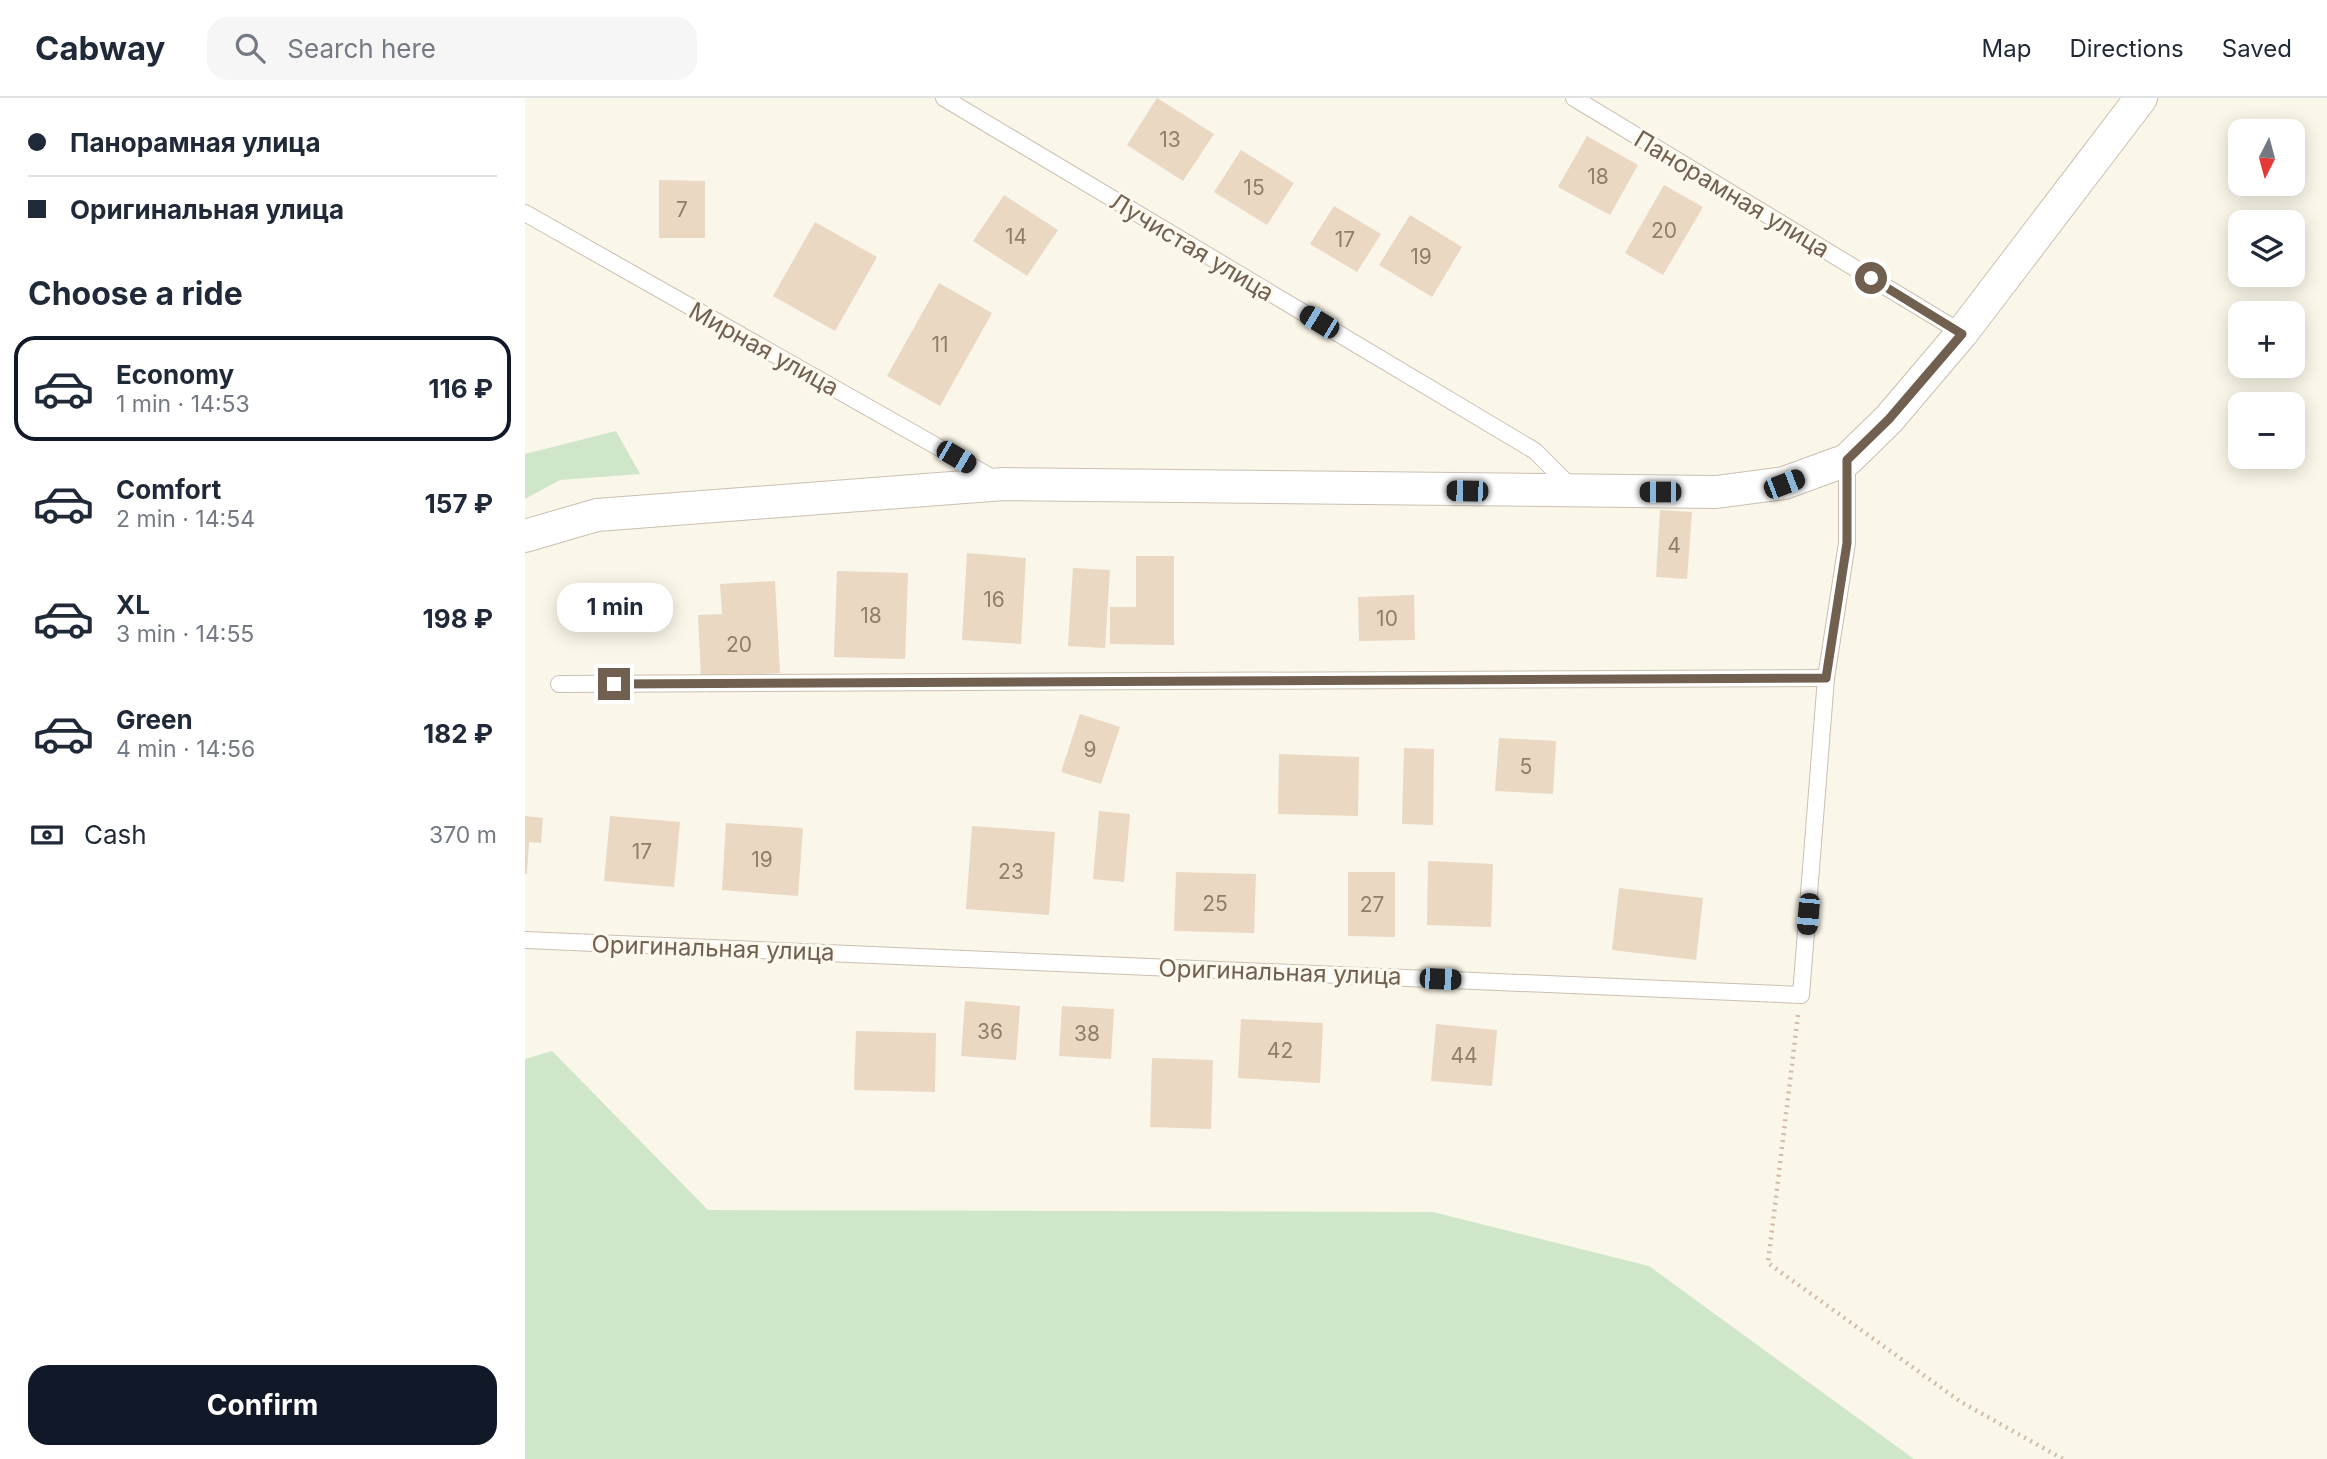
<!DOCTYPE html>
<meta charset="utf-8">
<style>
:root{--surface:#fff;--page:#f6f6f7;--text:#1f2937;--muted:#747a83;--line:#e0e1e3;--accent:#111827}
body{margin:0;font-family:Inter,sans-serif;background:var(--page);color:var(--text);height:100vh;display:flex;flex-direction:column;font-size:26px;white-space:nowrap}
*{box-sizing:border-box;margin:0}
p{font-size:23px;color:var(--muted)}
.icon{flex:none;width:38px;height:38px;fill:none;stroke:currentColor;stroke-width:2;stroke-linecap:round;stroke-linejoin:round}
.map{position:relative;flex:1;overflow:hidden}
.side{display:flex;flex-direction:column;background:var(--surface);width:525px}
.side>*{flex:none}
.guide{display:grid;align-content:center;height:154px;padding:0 28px;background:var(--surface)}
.needle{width:46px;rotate:186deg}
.buttons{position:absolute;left:1703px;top:21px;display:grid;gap:14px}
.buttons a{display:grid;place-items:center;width:77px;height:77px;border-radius:14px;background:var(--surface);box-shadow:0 4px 18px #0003;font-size:35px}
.end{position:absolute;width:32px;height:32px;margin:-16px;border:9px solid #71604f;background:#fff;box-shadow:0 0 0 4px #fff}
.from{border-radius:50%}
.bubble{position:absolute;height:49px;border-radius:21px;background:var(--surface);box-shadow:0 4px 18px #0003;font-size:23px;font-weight:700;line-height:49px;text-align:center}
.car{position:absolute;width:21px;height:42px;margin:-21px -10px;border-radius:9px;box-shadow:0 0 5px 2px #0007;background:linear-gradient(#222 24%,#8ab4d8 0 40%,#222 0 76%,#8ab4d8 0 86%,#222 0)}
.guide b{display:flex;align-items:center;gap:24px;height:66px;font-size:26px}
.guide b+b{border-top:2px solid var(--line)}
.guide i{width:18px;height:18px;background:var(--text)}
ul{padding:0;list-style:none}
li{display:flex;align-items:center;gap:21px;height:105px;margin:0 14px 10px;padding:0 14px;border:4px solid transparent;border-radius:21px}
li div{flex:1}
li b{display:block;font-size:26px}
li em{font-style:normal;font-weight:700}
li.selected{border-color:var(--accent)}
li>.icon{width:63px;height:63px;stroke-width:1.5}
h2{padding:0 28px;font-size:32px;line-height:84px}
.pay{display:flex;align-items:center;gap:18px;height:77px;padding:0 28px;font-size:26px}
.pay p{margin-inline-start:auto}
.action{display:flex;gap:14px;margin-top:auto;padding:14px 28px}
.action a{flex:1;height:80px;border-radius:21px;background:var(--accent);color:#fff;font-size:28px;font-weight:700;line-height:80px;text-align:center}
header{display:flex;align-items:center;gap:42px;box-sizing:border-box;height:98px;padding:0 35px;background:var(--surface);border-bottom:2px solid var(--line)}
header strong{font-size:33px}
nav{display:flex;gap:38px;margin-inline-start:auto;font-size:24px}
.search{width:490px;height:63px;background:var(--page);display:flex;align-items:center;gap:18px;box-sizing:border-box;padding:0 24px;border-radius:21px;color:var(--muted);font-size:26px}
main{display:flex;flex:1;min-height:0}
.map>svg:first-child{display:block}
.green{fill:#d0e6c9}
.building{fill:#ead8c2}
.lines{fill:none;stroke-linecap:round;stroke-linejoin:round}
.lane-casing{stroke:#cbbfb0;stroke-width:18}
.street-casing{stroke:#cbbfb0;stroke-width:34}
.path{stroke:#d1bda7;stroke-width:4.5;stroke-dasharray:2 5;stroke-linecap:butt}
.lane{stroke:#fff;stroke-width:16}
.street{stroke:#fff;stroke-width:32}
.route{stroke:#71604f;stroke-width:9}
.labels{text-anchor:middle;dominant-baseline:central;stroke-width:6;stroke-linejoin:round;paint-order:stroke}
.number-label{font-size:21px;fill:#8f7e6c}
.street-label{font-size:24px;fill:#71604f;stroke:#fdf9ef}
</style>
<header>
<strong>Cabway</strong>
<div class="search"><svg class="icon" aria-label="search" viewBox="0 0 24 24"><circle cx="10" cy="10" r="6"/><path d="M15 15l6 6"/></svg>Search here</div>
<nav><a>Map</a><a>Directions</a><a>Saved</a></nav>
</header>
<main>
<section class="side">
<div class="guide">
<b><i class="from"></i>Панорамная улица</b>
<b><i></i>Оригинальная улица</b>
</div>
<h2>Choose a ride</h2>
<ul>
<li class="selected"><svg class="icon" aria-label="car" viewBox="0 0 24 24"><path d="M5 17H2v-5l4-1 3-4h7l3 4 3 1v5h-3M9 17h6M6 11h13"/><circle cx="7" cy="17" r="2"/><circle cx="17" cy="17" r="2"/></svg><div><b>Economy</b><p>1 min · 14:53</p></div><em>116 ₽</em></li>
<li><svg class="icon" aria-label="car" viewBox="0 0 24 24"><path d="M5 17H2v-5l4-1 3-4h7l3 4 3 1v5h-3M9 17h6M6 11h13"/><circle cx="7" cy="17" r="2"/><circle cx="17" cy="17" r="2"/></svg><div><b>Comfort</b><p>2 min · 14:54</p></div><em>157 ₽</em></li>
<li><svg class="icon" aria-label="car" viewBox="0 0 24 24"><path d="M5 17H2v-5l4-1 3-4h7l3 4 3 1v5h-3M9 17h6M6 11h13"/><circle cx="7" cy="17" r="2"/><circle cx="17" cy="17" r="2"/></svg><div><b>XL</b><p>3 min · 14:55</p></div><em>198 ₽</em></li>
<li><svg class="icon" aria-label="car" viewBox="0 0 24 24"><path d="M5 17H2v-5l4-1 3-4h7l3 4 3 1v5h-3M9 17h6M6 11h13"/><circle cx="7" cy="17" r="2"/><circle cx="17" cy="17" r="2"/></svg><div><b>Green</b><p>4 min · 14:56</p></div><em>182 ₽</em></li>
</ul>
<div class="pay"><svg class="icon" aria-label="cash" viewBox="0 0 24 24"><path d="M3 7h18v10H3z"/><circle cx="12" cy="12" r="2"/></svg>Cash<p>370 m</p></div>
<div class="action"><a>Confirm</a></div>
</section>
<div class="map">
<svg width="1802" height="1361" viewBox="0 0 1802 1361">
<rect width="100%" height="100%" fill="#faf6e9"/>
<g class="green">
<path d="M91 333 115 376 35 382 0 401V356Z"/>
<path d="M27 953 183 1112 908 1114 1124 1168 1389 1361H0V961Z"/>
</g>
<g class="building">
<path d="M632 0 689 36 658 83 602 47Z"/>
<path d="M1062 38 1113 67 1085 117 1033 89Z"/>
<path d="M716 52 769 85 742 127 689 94Z"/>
<path d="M134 82 180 83V140H134Z"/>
<path d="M1139 87 1178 109 1138 177 1100 155Z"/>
<path d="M479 97 533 132 502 178 448 143Z"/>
<path d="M809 108 856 136 832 174 785 146Z"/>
<path d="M885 117 937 149 907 199 854 167Z"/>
<path d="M290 124 352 159 310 233 248 198Z"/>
<path d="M414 185 467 215 415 308 362 278Z"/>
<path d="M1135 412 1167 414 1162 481 1131 479Z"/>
<path d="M442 455 501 460 496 546 437 542Z"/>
<path d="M611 458H649V547L585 546V509H611Z"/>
<path d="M548 470 585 472 580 550 543 548Z"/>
<path d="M312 473 383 475 380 561 309 559Z"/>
<path d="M250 483 255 575 176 579 173 517 197 516 195 486Z"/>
<path d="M889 497 890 542 834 543 833 499Z"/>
<path d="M555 616 595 629 576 686 536 674Z"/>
<path d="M974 640 1031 643 1028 696 970 693Z"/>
<path d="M879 650 909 651 908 727 877 726Z"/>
<path d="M754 656 834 659 833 718 753 716Z"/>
<path d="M574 713 605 716 599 784 568 781Z"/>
<path d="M0 718 18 720 16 745 4 744 2 776H0Z"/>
<path d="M85 718 155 724 149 789 79 783Z"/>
<path d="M201 725 278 730 273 798 197 792Z"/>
<path d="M447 728 530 734 524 817 441 811Z"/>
<path d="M903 763 968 766 966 829 902 827Z"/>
<path d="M651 774 731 776 729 835 649 833Z"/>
<path d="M823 774H870V839L823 838Z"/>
<path d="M1094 790 1178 800 1171 862 1087 852Z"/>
<path d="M440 903 495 908 491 962 436 958Z"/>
<path d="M537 908 589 911 586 961 534 958Z"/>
<path d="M716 921 798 925 795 985 713 980Z"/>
<path d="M911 926 972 932 967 988 906 983Z"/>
<path d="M331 933 411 935 410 994 329 992Z"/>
<path d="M627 960 688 962 686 1031 625 1029Z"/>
</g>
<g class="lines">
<g class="lane-casing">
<g id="lane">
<path d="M419 0 1010 353 1047 390"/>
<path d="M1049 0 1437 235"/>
<path d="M0 115 473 383"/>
<path d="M34 586 1301 580"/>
<path d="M0 842 1276 897 1301 580 1322 445V362"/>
</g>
</g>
<g class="street-casing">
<path id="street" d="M0 438 72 417 479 386 1191 394 1259 385 1322 362 1364 321 1437 235 1616 0"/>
</g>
<path class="path" d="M1273 917 1243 1165 1436 1304 1538 1361"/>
<use href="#lane" class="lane"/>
<use href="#street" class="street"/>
</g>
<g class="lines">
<path class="route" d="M89 586 1301 580 1322 445V362L1364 321 1437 236 1346 180"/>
</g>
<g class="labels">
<g class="number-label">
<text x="645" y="41">13</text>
<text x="1073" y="78">18</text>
<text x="729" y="89">15</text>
<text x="157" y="111">7</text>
<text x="1139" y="132">20</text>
<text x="491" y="138">14</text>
<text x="820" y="141">17</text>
<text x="896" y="158">19</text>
<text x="415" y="246">11</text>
<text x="1149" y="447">4</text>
<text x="469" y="501">16</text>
<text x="346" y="517">18</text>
<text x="862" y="520">10</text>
<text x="214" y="546">20</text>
<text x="565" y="651">9</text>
<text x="1001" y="668">5</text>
<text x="117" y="753">17</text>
<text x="237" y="761">19</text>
<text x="486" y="773">23</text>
<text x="690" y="805">25</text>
<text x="847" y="806">27</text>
<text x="465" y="933">36</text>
<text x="562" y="935">38</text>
<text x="755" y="952">42</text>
<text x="939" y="957">44</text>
</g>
<g class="street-label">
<text transform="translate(1207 96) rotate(31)">Панорамная улица</text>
<text transform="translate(667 149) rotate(31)">Лучистая улица</text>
<text transform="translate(239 251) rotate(29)">Мирная улица</text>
<text transform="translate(188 850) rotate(2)">Оригинальная улица</text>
<text transform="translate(755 874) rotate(2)">Оригинальная улица</text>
</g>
</g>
</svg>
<div class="buttons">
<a><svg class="needle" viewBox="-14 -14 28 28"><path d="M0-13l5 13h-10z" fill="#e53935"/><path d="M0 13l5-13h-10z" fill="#747a83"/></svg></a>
<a><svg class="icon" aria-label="layers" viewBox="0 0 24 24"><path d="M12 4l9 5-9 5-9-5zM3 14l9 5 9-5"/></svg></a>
<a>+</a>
<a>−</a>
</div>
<i class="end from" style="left:1346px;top:180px"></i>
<i class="end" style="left:89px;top:586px"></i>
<div class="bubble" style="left:32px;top:485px;width:116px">1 min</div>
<i class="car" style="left:794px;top:224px;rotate:301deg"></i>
<i class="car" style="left:431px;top:359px;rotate:120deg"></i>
<i class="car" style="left:1259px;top:386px;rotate:69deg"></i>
<i class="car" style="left:942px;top:393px;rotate:271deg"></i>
<i class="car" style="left:1135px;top:394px;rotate:270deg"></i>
<i class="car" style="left:1283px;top:816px;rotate:185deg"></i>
<i class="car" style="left:915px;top:881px;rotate:92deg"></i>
</div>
</main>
